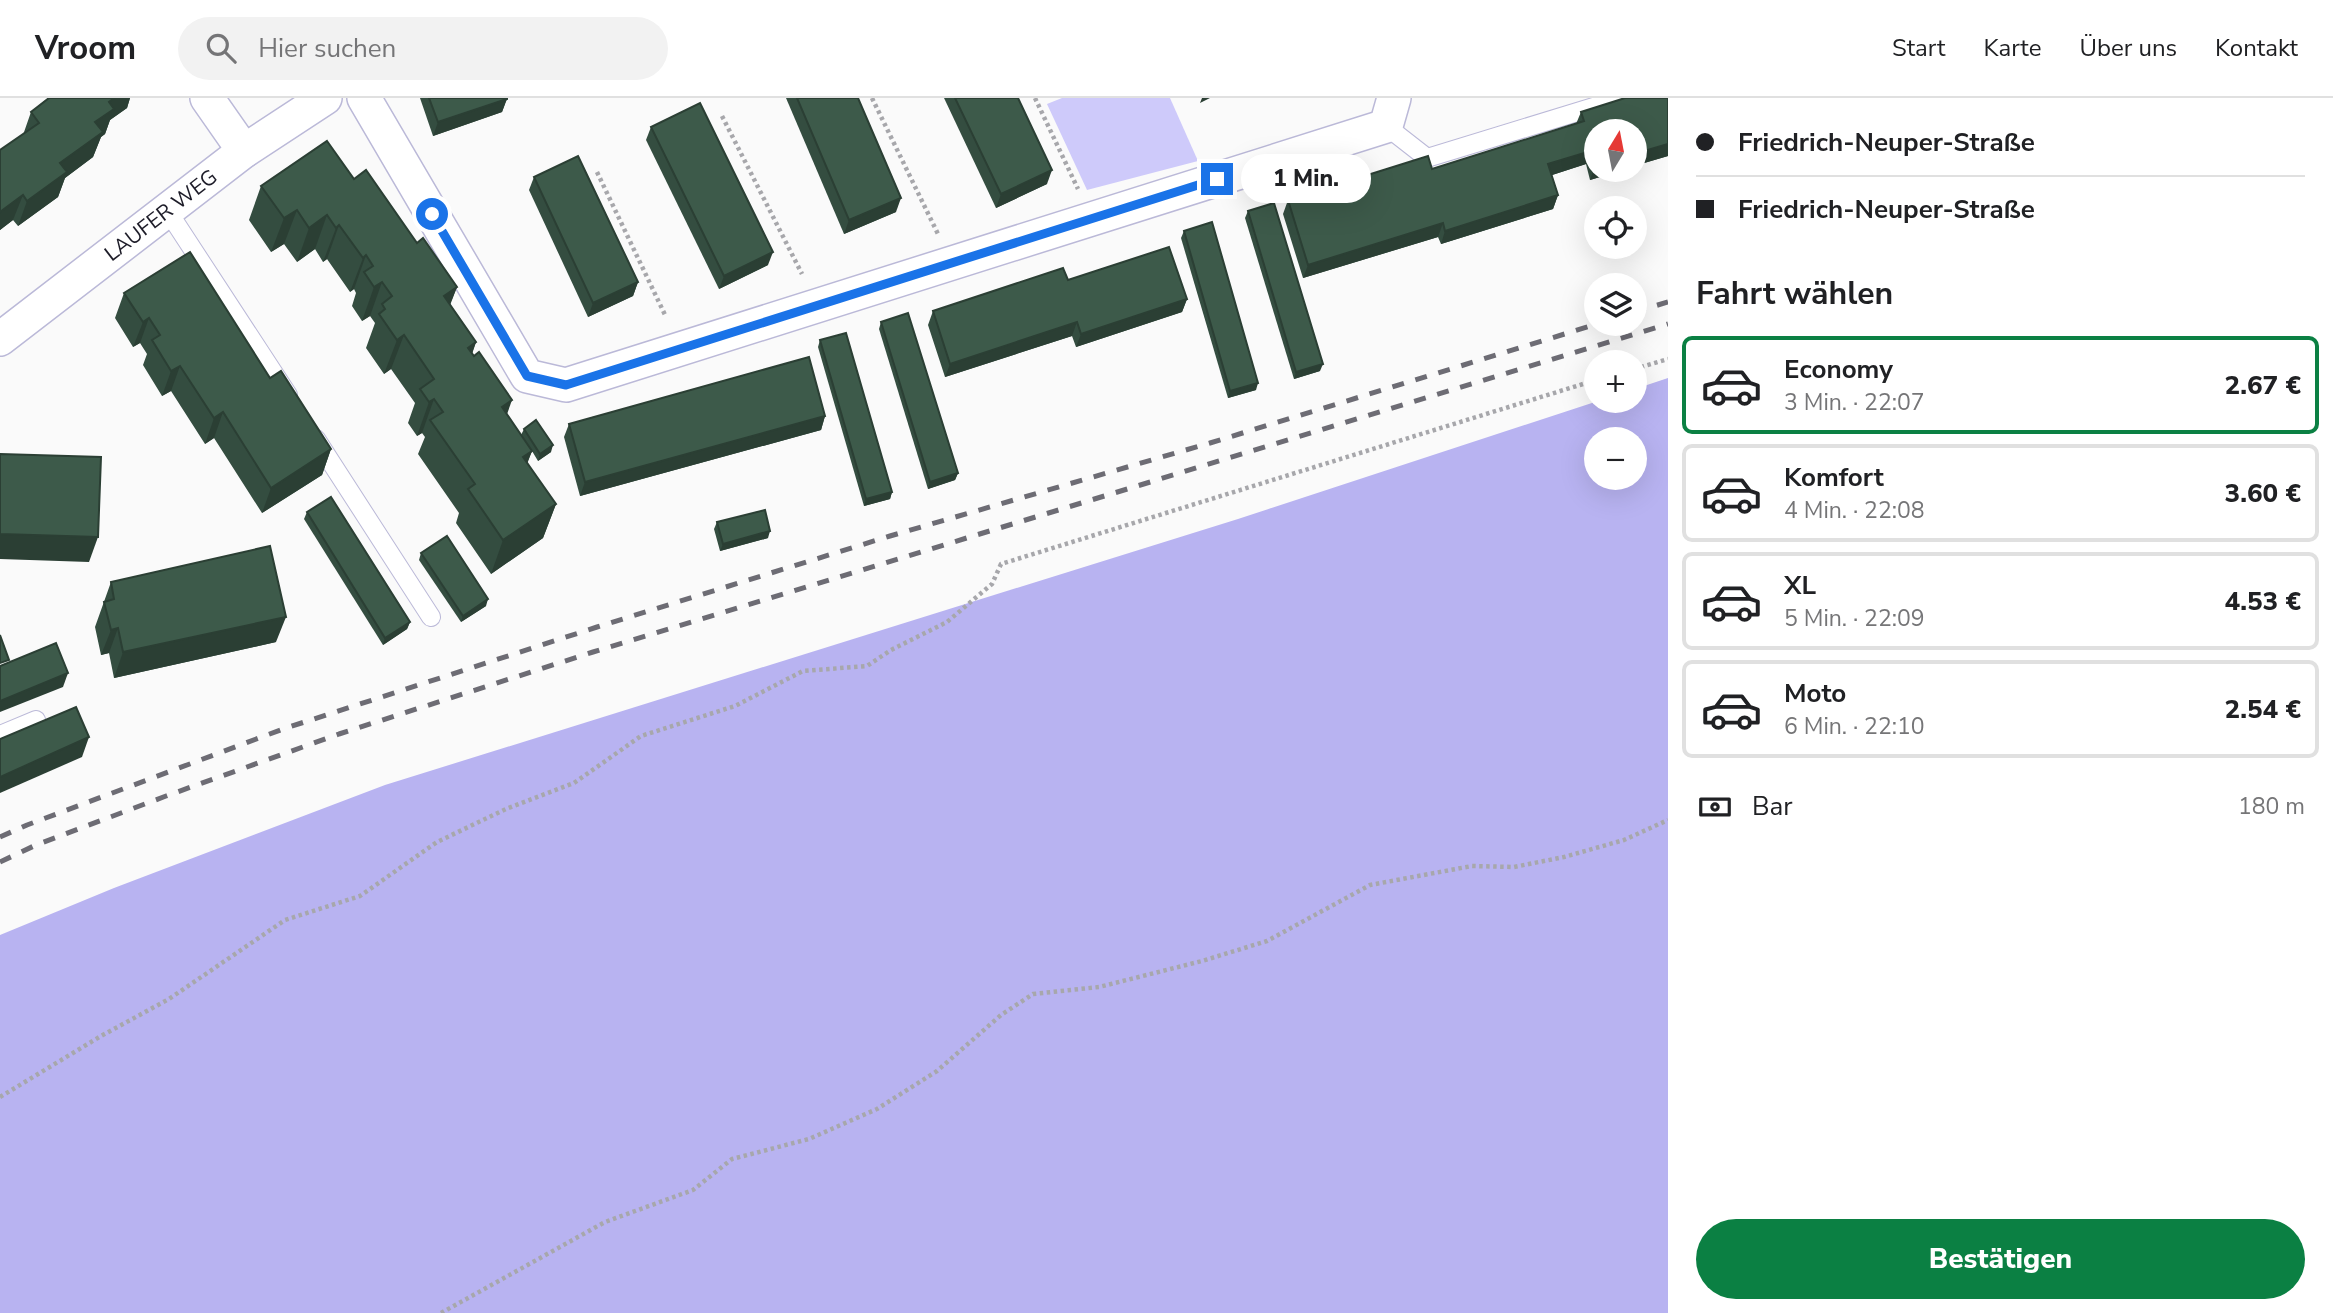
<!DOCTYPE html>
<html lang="de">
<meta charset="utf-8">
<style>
:root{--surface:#fff;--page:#f2f2f2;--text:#202124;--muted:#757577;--line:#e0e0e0;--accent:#0b8043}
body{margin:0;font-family:"Nunito Sans",sans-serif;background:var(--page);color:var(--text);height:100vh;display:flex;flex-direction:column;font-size:26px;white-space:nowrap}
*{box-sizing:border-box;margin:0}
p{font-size:23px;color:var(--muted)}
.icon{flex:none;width:38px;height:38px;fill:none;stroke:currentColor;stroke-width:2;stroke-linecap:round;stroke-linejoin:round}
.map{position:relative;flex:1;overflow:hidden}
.sheet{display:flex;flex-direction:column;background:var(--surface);width:665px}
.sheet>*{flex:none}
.guide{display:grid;align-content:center;height:154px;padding:0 28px;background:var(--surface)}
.needle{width:46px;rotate:10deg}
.buttons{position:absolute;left:1584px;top:21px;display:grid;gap:14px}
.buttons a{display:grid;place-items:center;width:63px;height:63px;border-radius:50%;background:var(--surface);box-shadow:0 7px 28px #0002;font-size:35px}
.end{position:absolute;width:32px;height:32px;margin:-16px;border:9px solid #1a73e8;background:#fff;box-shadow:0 0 0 4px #fff}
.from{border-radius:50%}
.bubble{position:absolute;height:49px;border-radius:24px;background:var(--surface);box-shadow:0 7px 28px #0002;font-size:23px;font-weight:800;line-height:49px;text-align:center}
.guide b{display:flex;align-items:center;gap:24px;height:66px;font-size:26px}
.guide b+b{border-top:2px solid var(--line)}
.guide i{width:18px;height:18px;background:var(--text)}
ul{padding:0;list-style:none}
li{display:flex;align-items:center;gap:21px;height:98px;margin:0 14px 10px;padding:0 14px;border:4px solid var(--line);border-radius:10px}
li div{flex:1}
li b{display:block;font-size:26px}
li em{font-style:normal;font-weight:800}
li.on{border-color:var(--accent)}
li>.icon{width:63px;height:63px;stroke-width:1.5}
h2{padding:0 28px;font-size:32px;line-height:84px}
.pay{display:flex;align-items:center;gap:18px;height:77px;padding:0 28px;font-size:26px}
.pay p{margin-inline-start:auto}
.action{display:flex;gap:14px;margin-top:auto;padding:14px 28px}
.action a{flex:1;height:80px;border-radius:42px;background:var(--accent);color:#fff;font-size:28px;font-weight:800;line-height:80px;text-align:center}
header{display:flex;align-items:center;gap:42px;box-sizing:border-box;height:98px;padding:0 35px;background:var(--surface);border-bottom:2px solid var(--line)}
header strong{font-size:33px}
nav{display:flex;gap:38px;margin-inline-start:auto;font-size:24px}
.search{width:490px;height:63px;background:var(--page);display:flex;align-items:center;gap:18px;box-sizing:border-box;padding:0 24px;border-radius:38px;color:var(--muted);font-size:26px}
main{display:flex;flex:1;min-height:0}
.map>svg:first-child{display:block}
.green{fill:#cecafa}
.forest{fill:#b8b3f1;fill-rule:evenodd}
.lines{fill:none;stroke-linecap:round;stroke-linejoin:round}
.lane-casing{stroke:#bbb9d8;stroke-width:20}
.street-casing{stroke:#bbb9d8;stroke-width:36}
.path{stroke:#a7a7ab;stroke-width:4.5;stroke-dasharray:3.5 3.5;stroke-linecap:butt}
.lane{stroke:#fff;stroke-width:18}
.street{stroke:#fff;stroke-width:33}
.rail{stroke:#6d6c74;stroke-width:5;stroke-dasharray:12 12;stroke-linecap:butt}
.wall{fill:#344d40}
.shaded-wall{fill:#2b3f34}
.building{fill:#3d5a4a;stroke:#2b3f34;stroke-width:2}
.route{stroke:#1a73e8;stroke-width:9}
.labels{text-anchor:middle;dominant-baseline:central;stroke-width:7;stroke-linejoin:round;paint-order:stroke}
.street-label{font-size:21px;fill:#1d1c28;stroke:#fff}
</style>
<header>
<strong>Vroom</strong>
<div class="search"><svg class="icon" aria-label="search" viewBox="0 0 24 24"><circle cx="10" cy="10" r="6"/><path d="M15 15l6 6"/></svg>Hier suchen</div>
<nav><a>Start</a><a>Karte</a><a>Über uns</a><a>Kontakt</a></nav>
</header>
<main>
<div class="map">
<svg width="1668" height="1215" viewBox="0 0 1668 1215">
<rect width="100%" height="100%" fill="#fafafa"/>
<path class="green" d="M1062 0H1170L1198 63 1087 92 1047 6Z"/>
<path class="forest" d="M1668 280V1215H0V837L114 790 385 687 1238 421 1598 303H1634L1635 291ZM1596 341H1634V380H1596Z"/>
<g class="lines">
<g class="lane-casing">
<g id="lane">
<path d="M1386 28 1427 60 1623 0"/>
<path d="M167 112 288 297"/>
<path d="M316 341 431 519"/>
<path d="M0 637 36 622"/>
</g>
</g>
<g class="street-casing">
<g id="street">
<path d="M207 0 244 53"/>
<path d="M364 0 527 278 566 287 1386 28 1394 0"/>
<path id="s1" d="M0 241 244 53 325 0"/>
</g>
</g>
<g class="path">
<path d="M872 0 938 136"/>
<path d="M1035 0 1078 91"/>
<path d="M722 18 802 176"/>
<path d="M597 74 666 219"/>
<path d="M1634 271 1668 261"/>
<path d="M0 999 101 938 169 901 285 822 360 798 437 744 506 711 574 685 641 638 735 608 803 573 867 568 891 552 947 524 992 486 1001 466 1596 282"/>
<path d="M441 1215 605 1124 693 1092 732 1061 809 1041 877 1011 937 973 1001 917 1033 896 1099 889 1202 863 1267 843 1370 787 1472 768 1514 769 1564 759 1624 742 1668 722"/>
</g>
<use href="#lane" class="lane"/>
<use href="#street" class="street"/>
<g class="rail">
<path d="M1634 214 1668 204"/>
<path d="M0 739 27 727 283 631 597 529 890 438 1210 345 1597 226"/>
<path d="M0 764 36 747 166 698 339 636 593 554 1668 226"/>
</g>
</g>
<g class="wall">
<path d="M48 0H130L127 10 110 22 105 36 101 39 93 59 65 80 58 99 18 128 13 122 0 132V52L23 37 31 14Z"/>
<path d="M420 0H507L502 14 433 38Z"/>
<path d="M786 0H858L896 114 844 136Z"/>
<path d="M944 0H1018L1047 86 996 110Z"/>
<path d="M1668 0V58L1634 68V33L1596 72H1623L1590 82 1586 66 1552 77 1558 97 1553 111 1441 146 1438 139 1303 180 1283 116 1288 102 1432 71 1576 26 1581 14Z"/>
<path d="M651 29 768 167 719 191 646 42Z"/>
<path d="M534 79 638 184 633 198 588 219 529 92Z"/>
<path d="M354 81 417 145 457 189 450 206 476 244 472 256 507 316 521 337 524 331 551 354 538 363 532 353 527 365 556 406 543 440 491 476 456 425 459 415 418 356 425 339 422 335 417 338 408 325 415 305 391 271 384 276 366 250 375 225 370 218 362 223 352 208 356 195 354 191 350 194 327 161 323 164 315 151 297 164 284 146 271 154 249 122 261 88Z"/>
<path d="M1248 113 1320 273 1294 281 1245 120Z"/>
<path d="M1184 133 1256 292 1228 300 1181 140Z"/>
<path d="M1068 182 1187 201 1182 214 1076 249 1072 238 945 279 928 227 933 213Z"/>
<path d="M124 195 270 280 331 351 322 377 262 415 214 340 205 346 171 293 162 298 143 267 147 256 140 245 133 249 115 220Z"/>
<path d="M881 224 958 375 955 382 928 391 879 231Z"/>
<path d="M820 242 892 394 890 401 864 408 818 249Z"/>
<path d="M825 318 821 332 580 398 564 339 569 326Z"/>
<path d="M307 414 410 524 407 531 383 547 304 421Z"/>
<path d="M717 424 768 440 720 453 714 431Z"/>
<path d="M421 455 486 508 461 524 419 462Z"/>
<path d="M111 484 276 544 114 580 109 555 101 557 95 529Z"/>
</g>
<g class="shaded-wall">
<path d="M114 0H130L127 10 110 22 105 36 101 39 93 59 65 80 58 99 18 128 27 103 95 24 109 4Z"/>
<path d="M1202 0H1210L1200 5Z"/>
<path d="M507 1 502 14 433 38 438 24Z"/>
<path d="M1668 46V58L1634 68V56Z"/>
<path d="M1591 53 1586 66 1543 80 1548 66Z"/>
<path d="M1595 68 1596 72H1623L1590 82Z"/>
<path d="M1052 72 1047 86 996 110 1001 96Z"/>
<path d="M23 97 13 122 0 132V114Z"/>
<path d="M1558 97 1553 111 1441 146 1445 133Z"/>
<path d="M901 100 896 114 844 136 849 122Z"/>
<path d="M297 112 284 146 271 154 284 120Z"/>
<path d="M327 117 315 151 297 164 309 130Z"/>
<path d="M1443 125 1438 139 1303 180 1308 167Z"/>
<path d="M339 127 327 161 323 164 336 130Z"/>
<path d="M773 154 768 167 719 191 724 178Z"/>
<path d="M366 157 354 191 350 194 363 160Z"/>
<path d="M382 184 370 218 362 223 374 189Z"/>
<path d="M638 184 633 198 588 219 593 205Z"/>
<path d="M457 189 444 223V198Z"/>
<path d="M1187 201 1182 214 1076 249 1081 236Z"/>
<path d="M149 220 140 245 133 249 143 224Z"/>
<path d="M1077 224 1072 238 945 279 950 266Z"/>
<path d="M404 237 391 271 384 276 397 242Z"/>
<path d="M476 244 464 278 468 250Z"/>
<path d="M1323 266 1320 273 1294 281 1296 274Z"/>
<path d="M180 268 171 293 162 298 171 273Z"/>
<path d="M1258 285 1256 292 1228 300 1230 293Z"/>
<path d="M434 301 422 335 417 338 429 304Z"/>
<path d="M512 302 500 336 502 309Z"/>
<path d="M223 314 214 340 205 346 214 320Z"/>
<path d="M825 318 821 332 580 398 585 384Z"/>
<path d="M553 347 551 354 538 363 540 356Z"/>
<path d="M331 351 322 377 262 415 271 390Z"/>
<path d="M532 353 519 387 523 359Z"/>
<path d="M958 375 955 382 928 391 930 384Z"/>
<path d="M892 394 890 401 864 408 866 401Z"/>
<path d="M556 406 543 440 491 476 503 442Z"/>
<path d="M770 433 768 440 720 453 723 446Z"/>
<path d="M0 436 98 439 89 464 0 461Z"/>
<path d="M488 501 486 508 461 524 463 518Z"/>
<path d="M286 519 276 544 114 580 123 554Z"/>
<path d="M410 524 407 531 383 547 385 540Z"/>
<path d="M118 530 109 555 101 557 111 532Z"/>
<path d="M68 575 63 589 0 614V603Z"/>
<path d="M89 639 82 659 0 695V679Z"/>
</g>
<g class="building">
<path d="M49 0H114L109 4 114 11 95 24 103 34 60 65 67 74 27 103 23 97 0 114V52L39 25 31 14Z"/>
<path d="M429 0H507V1L438 24Z"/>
<path d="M797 0H858L901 100 849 122Z"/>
<path d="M955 0H1018L1052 72 1001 96Z"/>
<path d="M1625 0H1668V46L1634 56V33H1596V68L1591 53 1548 66 1558 97 1445 133 1443 125 1308 167 1288 102 1428 58 1432 71 1584 23 1581 14Z"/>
<path d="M700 5 773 154 724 178 651 29Z"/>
<path d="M327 43 354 81 366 72 417 145 423 140 457 189 444 198 476 244 468 250 474 258 479 254 512 302 502 309 532 353 523 359 556 406 503 442 468 391 475 386 430 322 443 314 434 301 429 304 420 291 434 281 404 237 397 242 379 216 385 211 382 206 392 198 382 184 374 189 364 174 373 168 366 157 363 160 339 127 336 130 327 117 309 130 297 112 284 120 261 88Z"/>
<path d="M578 58 638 184 593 205 534 79Z"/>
<path d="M1274 105 1323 266 1296 274 1248 113Z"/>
<path d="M1212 124 1258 285 1230 293 1184 133Z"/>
<path d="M1169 149 1187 201 1081 236 1077 224 950 266 933 213 1063 170 1068 182Z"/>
<path d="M190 154 270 280 281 273 331 351 271 390 223 314 214 320 180 268 171 273 152 242 160 237 149 220 143 224 124 195Z"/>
<path d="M908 215 958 375 930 384 881 224Z"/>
<path d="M846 235 892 394 866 401 820 242Z"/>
<path d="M809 259 825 318 585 384 569 326Z"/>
<path d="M536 322 553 347 540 356 524 331Z"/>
<path d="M0 356 101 359 98 439 0 436Z"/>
<path d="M331 399 410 524 385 540 307 414Z"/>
<path d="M765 412 770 433 723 446 717 424Z"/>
<path d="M447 438 488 501 463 518 421 455Z"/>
<path d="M270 448 286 519 123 554 118 530 111 532 104 504 114 501 111 484Z"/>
<path d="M0 537 9 562 0 565Z"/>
<path d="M56 545 68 575 0 603V568Z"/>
<path d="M76 609 89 639 0 679V641Z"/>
</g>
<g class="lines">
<path class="route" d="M432 116 527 278 566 287 1217 81"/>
</g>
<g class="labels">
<g class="street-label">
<text stroke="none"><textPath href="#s1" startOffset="203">LAUFER WEG</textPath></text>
</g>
</g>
</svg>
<div class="buttons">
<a><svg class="needle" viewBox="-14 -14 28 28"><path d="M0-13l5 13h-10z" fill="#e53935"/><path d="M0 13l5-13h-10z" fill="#757577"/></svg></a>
<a><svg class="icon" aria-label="locate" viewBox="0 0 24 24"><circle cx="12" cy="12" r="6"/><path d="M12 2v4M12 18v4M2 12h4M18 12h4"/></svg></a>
<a><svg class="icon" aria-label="layers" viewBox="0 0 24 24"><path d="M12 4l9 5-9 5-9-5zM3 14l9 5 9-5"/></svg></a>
<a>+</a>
<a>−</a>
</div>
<i class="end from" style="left:432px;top:116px"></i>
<i class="end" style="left:1217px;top:81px"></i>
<div class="bubble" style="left:1241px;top:56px;width:130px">1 Min.</div>
</div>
<section class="sheet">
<div class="guide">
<b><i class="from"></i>Friedrich-Neuper-Straße</b>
<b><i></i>Friedrich-Neuper-Straße</b>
</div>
<h2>Fahrt wählen</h2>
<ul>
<li class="on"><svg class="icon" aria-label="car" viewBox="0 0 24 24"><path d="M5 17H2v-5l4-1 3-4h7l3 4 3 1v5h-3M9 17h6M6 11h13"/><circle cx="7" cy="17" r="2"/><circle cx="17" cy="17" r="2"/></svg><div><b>Economy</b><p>3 Min. · 22:07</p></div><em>2.67 €</em></li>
<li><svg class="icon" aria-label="car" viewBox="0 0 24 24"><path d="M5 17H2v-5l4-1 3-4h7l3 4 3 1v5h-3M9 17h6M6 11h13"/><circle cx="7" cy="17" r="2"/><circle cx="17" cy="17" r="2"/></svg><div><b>Komfort</b><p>4 Min. · 22:08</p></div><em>3.60 €</em></li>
<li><svg class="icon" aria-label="car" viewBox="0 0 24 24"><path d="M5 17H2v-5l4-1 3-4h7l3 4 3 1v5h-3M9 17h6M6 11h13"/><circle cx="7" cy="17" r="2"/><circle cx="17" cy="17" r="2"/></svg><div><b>XL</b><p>5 Min. · 22:09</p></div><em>4.53 €</em></li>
<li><svg class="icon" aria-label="car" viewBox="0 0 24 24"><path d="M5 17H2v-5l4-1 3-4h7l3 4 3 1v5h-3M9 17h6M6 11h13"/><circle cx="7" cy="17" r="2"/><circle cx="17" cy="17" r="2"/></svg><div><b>Moto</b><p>6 Min. · 22:10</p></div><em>2.54 €</em></li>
</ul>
<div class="pay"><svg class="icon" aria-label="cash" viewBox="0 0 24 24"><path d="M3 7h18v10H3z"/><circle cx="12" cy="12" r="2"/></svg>Bar<p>180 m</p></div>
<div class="action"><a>Bestätigen</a></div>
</section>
</main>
